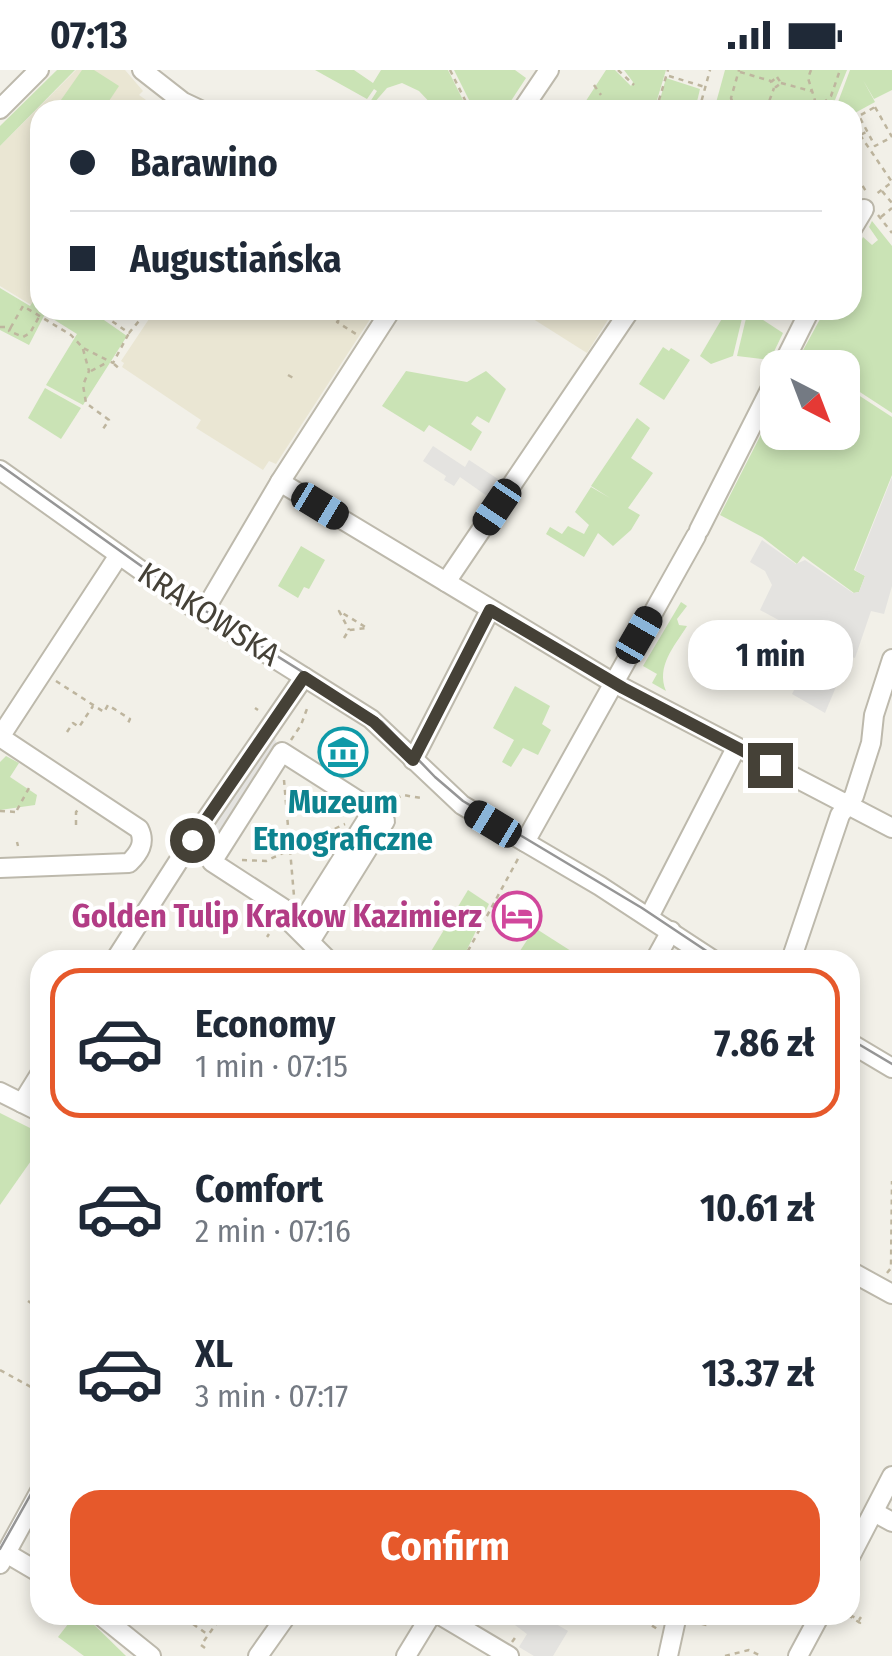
<!DOCTYPE html>
<meta charset="utf-8">
<style>
:root{--surface:#fff;--page:#f2f2f3;--text:#1f2937;--muted:#747a83;--line:#e0e1e3;--accent:#e6592b}
body{margin:0;font-family:"Fira Sans Condensed",sans-serif;background:var(--page);color:var(--text);height:100vh;display:flex;flex-direction:column;font-size:38px;white-space:nowrap}
*{box-sizing:border-box;margin:0}
p{font-size:32px;color:var(--muted)}
.icon{flex:none;width:55px;height:55px;fill:none;stroke:currentColor;stroke-width:2;stroke-linecap:round;stroke-linejoin:round}
.map{position:relative;flex:1;overflow:hidden}
.sheet{position:absolute;left:30px;top:880px;width:830px;height:675px;display:flex;flex-direction:column;background:var(--surface);border-radius:30px;box-shadow:0 5px 15px #0003}
.sheet>*{flex:none}
.guide{position:absolute;left:30px;top:30px;width:832px;height:220px;border-radius:30px;box-shadow:0 5px 15px #0003;display:grid;align-content:center;height:220px;padding:0 40px;background:var(--surface)}
.needle{width:65px;rotate:138deg}
.tools{position:absolute;left:760px;top:280px;display:grid;gap:20px}
.tools a{display:grid;place-items:center;width:100px;height:100px;border-radius:20px;background:var(--surface);box-shadow:0 5px 15px #0003;font-size:50px}
.end{position:absolute;width:45px;height:45px;margin:-22px;border:12px solid #454137;background:#fff;box-shadow:0 0 0 5px #fff}
.from{border-radius:50%}
.bubble{position:absolute;height:70px;border-radius:30px;background:var(--surface);box-shadow:0 5px 15px #0003;font-size:32px;font-weight:700;line-height:70px;text-align:center}
.car{position:absolute;width:30px;height:60px;margin:-30px -15px;border-radius:12px;box-shadow:0 0 8px 2px #0007;background:linear-gradient(#222 24%,#8ab4d8 0 40%,#222 0 76%,#8ab4d8 0 86%,#222 0)}
.guide b{display:flex;align-items:center;gap:35px;height:95px;font-size:38px}
.guide b+b{border-top:2px solid var(--line)}
.guide i{width:25px;height:25px;background:var(--text)}
ul{padding:18px 0 0;list-style:none}
li{display:flex;align-items:center;gap:30px;height:150px;margin:0 20px 15px;padding:0 20px;border:5px solid transparent;border-radius:30px}
li div{flex:1}
li b{display:block;font-size:38px}
li em{font-style:normal;font-weight:700}
li.selected{border-color:var(--accent)}
li>.icon{width:90px;height:90px;stroke-width:1.5}
.primary-button{display:flex;gap:20px;margin-top:auto;padding:20px 40px}
.primary-button a{flex:1;height:115px;border-radius:30px;background:var(--accent);color:#fff;font-size:40px;font-weight:700;line-height:115px;text-align:center}
.status{display:flex;justify-content:space-between;align-items:center;height:70px;padding:0 50px;background:var(--surface);direction:ltr}
.status svg{height:28px;fill:currentColor}
.map>svg:first-child{display:block}
.education{fill:#eae6d3}
.green{fill:#cae3b5}
.parking{fill:#e4e3e0}
.lines{fill:none;stroke-linecap:round;stroke-linejoin:round}
.minor-casing{stroke:#bdb9ac;stroke-width:22}
.path{stroke:#beb59e;stroke-width:2.5;stroke-dasharray:5 5;stroke-linecap:butt}
.minor{stroke:#fff;stroke-width:18}
.tram{stroke:#969696;stroke-width:2.5}
.route{stroke:#454137;stroke-width:12}
.labels{text-anchor:middle;dominant-baseline:central;stroke-width:8;stroke-linejoin:round;paint-order:stroke}
.street-label{font-size:32px;fill:#454137;stroke:#fff}
.culture-label{font-size:32px;font-weight:bold;fill:#0d838f;stroke:#fff}
.hotel-label{font-size:32px;font-weight:bold;fill:#b23c85;stroke:#fff;text-anchor:end}
</style>
<div class="status"><b>07:13</b><svg viewBox="0 0 49 12"><path d="M0 12V9h3v3zM5 12V6h3v6zM10 12V3h3v9zM15 12V0h3v12zM26 1h20v11H26zM47 4h2v5h-2z"/></svg></div>
<div class="map">
<svg width="892" height="1586" viewBox="0 0 892 1586">
<rect width="100%" height="100%" fill="#f2f0e8"/>
<g class="education">
<path d="M76 0H125L143 21 139 25 160 40H40V240L46 244 0 216V76Z"/>
<path d="M155 240H376L276 394 269 391 263 400 196 358 201 350 122 297 124 293 121 291Z"/>
<path d="M519 240H614L587 283Z"/>
</g>
<g class="green">
<path d="M57 0H75L0 76V56Z"/>
<path d="M82 0H94L119 16 103 40H54Z"/>
<path d="M315 0H354L373 13 381 0H448L468 40H437L419 21 402 13 387 18 373 34 370 32 377 21 374 19 367 29Z"/>
<path d="M454 0H515L526 8 505 40H474Z"/>
<path d="M606 0H615L631 16 633 12 624 0H666L654 40H580Z"/>
<path d="M725 0H847L831 40H714Z"/>
<path d="M850 0H892V20L874 29 863 10 875 32 853 44 852 40H835Z"/>
<path d="M666 8 700 19 695 40H657Z"/>
<path d="M872 151 892 176V343L843 311 842 298 822 297 801 284 825 240H852L853 187 863 167 872 175 878 170 869 157Z"/>
<path d="M0 218 30 236 40 222V240H73L82 246 87 240 91 241 127 266 83 335 46 315 77 264 45 244 29 275 0 260Z"/>
<path d="M727 240H744L733 286 711 294 700 286Z"/>
<path d="M748 240 783 263 770 290 737 286Z"/>
<path d="M663 277 669 281 671 278 690 290 664 330 639 314Z"/>
<path d="M406 301 467 312 486 301 506 319 489 353 477 346 471 354 482 362 471 381 429 355 424 362 382 336Z"/>
<path d="M843 315 892 347V405L854 500 865 506 859 522 854 523 803 486 797 494 762 467 720 445 777 333 778 362H842Z"/>
<path d="M45 318 81 338 61 369 28 348Z"/>
<path d="M637 348 650 358 631 388 653 403 628 438 640 445 631 460 613 476 598 463 584 487 546 464 550 457 562 464 568 456 584 464 589 455 575 442 591 417 610 428 591 416Z"/>
<path d="M301 476 325 490 309 519 304 517 298 528 278 516Z"/>
<path d="M681 532 687 536 677 549 679 555 687 556C674 577 656 596 666 621L652 613 657 604 643 596Z"/>
<path d="M515 616 550 636 542 654 551 660 538 685 523 678 511 697 502 692 514 670 493 658Z"/>
<path d="M6 686 19 693 10 707 37 725 35 735 0 740V692Z"/>
<path d="M468 820 489 834 462 890H440L430 883Z"/>
<path d="M535 858 571 881 565 890H514Z"/>
<path d="M0 1043 40 1063V1078L0 1135Z"/>
<path d="M75 1545H84L126 1586H84L58 1567Z"/>
</g>
<g class="parking">
<path d="M433 376 465 397 469 390 498 409 487 426 460 407 454 416 444 410 446 406 423 391Z"/>
<path d="M892 407V516L884 544 871 541 855 588 849 586 825 643 792 624 819 572 760 540 772 515 765 501 750 492 762 470 796 494 805 490 853 523 859 522 865 506 855 500Z"/>
<path d="M273 665 280 681 218 776 205 766Z"/>
<path d="M521 1545H541L568 1561 553 1586H534L519 1577 527 1564 515 1555Z"/>
</g>
<g class="lines">
<g class="minor-casing">
<g id="minor">
<path d="M142 0 183 32 200 40"/>
<path d="M0 39 39 0"/>
<path d="M522 40 549 0"/>
<path d="M852 159 864 139"/>
<path d="M781 298 810 240"/>
<path d="M0 400 191 536 371 649 462 735 600 816 713 890"/>
<path d="M280 412 612 612 892 758"/>
<path d="M699 460 778 304"/>
<path d="M446 512 630 240"/>
<path d="M203 543 280 412 391 240"/>
<path d="M0 667 139 759C146 773 139 783 129 793L0 798"/>
<path d="M0 667 119 485"/>
<path d="M282 682 373 740 303 851 212 792Z"/>
<path d="M413 690 490 540"/>
<path d="M525 772 696 466"/>
<path d="M649 847 736 678"/>
<path d="M286 848 328 890"/>
<path d="M311 870 385 751"/>
<path d="M115 890 192 770 304 607"/>
<path d="M655 890 671 861"/>
<path d="M791 890 840 745 854 726 871 673 874 645 892 589"/>
<path d="M850 973 892 998"/>
<path d="M0 1022 40 1042"/>
<path d="M22 1033 40 1004"/>
<path d="M850 1201 892 1224"/>
<path d="M874 1442 892 1452"/>
<path d="M6 1483 40 1503"/>
<path d="M850 1487 892 1406"/>
<path d="M0 1494 40 1421"/>
<path d="M100 1545 151 1586"/>
<path d="M440 1545 509 1586"/>
<path d="M258 1586 287 1545"/>
<path d="M406 1586 431 1545"/>
<path d="M668 1586 677 1545"/>
<path d="M798 1586 820 1545"/>
</g>
</g>
<g class="path">
<path d="M450 0 470 40"/>
<path d="M618 0 634 15"/>
<path d="M811 0 808 8 817 37"/>
<path d="M740 2 771 11"/>
<path d="M669 6 705 17"/>
<path d="M777 7 781 13 776 17 771 12Z"/>
<path d="M781 13 811 21"/>
<path d="M594 15 601 25"/>
<path d="M875 37 892 67 875 76 859 46Z"/>
<path d="M656 40 668 0"/>
<path d="M699 40 710 0"/>
<path d="M735 40 731 28 739 0"/>
<path d="M766 40 774 18"/>
<path d="M816 40 831 26 840 0"/>
<path d="M860 65 892 112 875 125"/>
<path d="M852 69 866 62"/>
<path d="M852 99 867 123"/>
<path d="M882 121 892 133"/>
<path d="M878 145 892 163"/>
<path d="M881 147 892 138"/>
<path d="M96 240 129 263 148 240"/>
<path d="M339 250 337 252 356 264"/>
<path d="M0 257H11L23 236 71 265 83 278 113 293 129 263"/>
<path d="M11 257 9 261 23 267 30 263 39 247"/>
<path d="M83 279 89 301 83 315 86 333 109 350 103 359"/>
<path d="M114 294 121 300"/>
<path d="M91 301 106 293"/>
<path d="M288 305 295 309"/>
<path d="M344 568 349 560 367 558 339 541 349 560"/>
<path d="M56 611 104 642 108 635 130 649 127 655"/>
<path d="M255 638 258 640"/>
<path d="M67 662 73 653 79 657 93 636"/>
<path d="M291 670 301 655 308 636"/>
<path d="M284 710 294 826"/>
<path d="M387 733 403 725 421 728"/>
<path d="M17 740 29 718"/>
<path d="M0 741 17 742"/>
<path d="M76 755V742L80 738"/>
<path d="M17 772 18 776"/>
<path d="M242 790 266 791 345 754"/>
<path d="M214 833 216 830"/>
<path d="M267 867 269 864"/>
<path d="M463 890 519 787"/>
<path d="M887 1203 891 1198 892 1111"/>
<path d="M28 1231 40 1239"/>
<path d="M0 1300 40 1322"/>
<path d="M164 1545 167 1547"/>
<path d="M635 1545 659 1560"/>
<path d="M848 1545 860 1553 858 1556"/>
<path d="M850 1545 859 1550 861 1547"/>
<path d="M692 1551 710 1556 713 1545"/>
<path d="M193 1554 207 1564"/>
<path d="M512 1572 517 1565"/>
<path d="M205 1578 201 1575 219 1550"/>
<path d="M725 1586 749 1580 761 1586"/>
</g>
<use href="#minor" class="minor"/>
<g class="tram">
<path d="M0 395 193 533 382 652 435 707 463 731 642 838 720 890"/>
<path d="M850 969 892 994"/>
<path d="M0 1479 40 1408"/>
</g>
</g>
<g class="lines">
<path class="route" d="M192 770 304 607 374 652 413 690 490 540 623 618 770 695"/>
</g>
<defs>
<g id="museum-ring" transform="scale(2.5)"><circle r="9.5" fill="#fff" stroke="#0f9aa8" stroke-width="1.5"/><path d="M0-6L6-3V-2H-6V-3ZM-5-1h2V3h-2ZM-1-1h2V3h-2ZM3-1h2V3H3ZM-6 4H6V6H-6Z" fill="#0f9aa8"/></g>
<g id="hotel-ring" transform="scale(2.5)"><circle r="9.5" fill="#fff" stroke="#d1479c" stroke-width="1.5"/><path d="M-6-4.5h1.5V1H6V5H4.5V3h-9V5H-6ZM-4 0a1.8 1.8 0 1 1 3.6 0ZM.5 0V-2.5h3Q6-2.5 6 0Z" fill="#d1479c"/></g>
</defs>
<g fill-rule="evenodd">
<use href="#museum-ring" x="343" y="682"/>
<use href="#hotel-ring" x="517" y="846"/>
</g>
<g class="labels">
<g class="street-label">
<text transform="translate(209 544) rotate(33)">KRAKOWSKA</text>
</g>
<g class="culture-label">
<text x="343" y="732">Muzeum<tspan x="343" dy="37">Etnograficzne</tspan></text>
</g>
<g class="hotel-label">
<text x="482" y="846">Golden Tulip Krakow Kazimierz</text>
</g>
</g>
</svg>
<div class="tools">
<a><svg class="needle" viewBox="-14 -14 28 28"><path d="M0-13l5 13h-10z" fill="#e53935"/><path d="M0 13l5-13h-10z" fill="#747a83"/></svg></a>
</div>
<i class="end from" style="left:192px;top:770px"></i>
<i class="end" style="left:770px;top:695px"></i>
<div class="bubble" style="left:688px;top:550px;width:165px">1 min</div>
<i class="car" style="left:320px;top:436px;rotate:121deg"></i>
<i class="car" style="left:497px;top:437px;rotate:214deg"></i>
<i class="car" style="left:639px;top:565px;rotate:30deg"></i>
<i class="car" style="left:493px;top:754px;rotate:301deg"></i>
<div class="guide">
<b><i class="from"></i>Barawino</b>
<b><i></i>Augustiańska</b>
</div>
<section class="sheet">
<ul>
<li class="selected"><svg class="icon" aria-label="car" viewBox="0 0 24 24"><path d="M5 17H2v-5l4-1 3-4h7l3 4 3 1v5h-3M9 17h6M6 11h13"/><circle cx="7" cy="17" r="2"/><circle cx="17" cy="17" r="2"/></svg><div><b>Economy</b><p>1 min · 07:15</p></div><em>7.86 zł</em></li>
<li><svg class="icon" aria-label="car" viewBox="0 0 24 24"><path d="M5 17H2v-5l4-1 3-4h7l3 4 3 1v5h-3M9 17h6M6 11h13"/><circle cx="7" cy="17" r="2"/><circle cx="17" cy="17" r="2"/></svg><div><b>Comfort</b><p>2 min · 07:16</p></div><em>10.61 zł</em></li>
<li><svg class="icon" aria-label="car" viewBox="0 0 24 24"><path d="M5 17H2v-5l4-1 3-4h7l3 4 3 1v5h-3M9 17h6M6 11h13"/><circle cx="7" cy="17" r="2"/><circle cx="17" cy="17" r="2"/></svg><div><b>XL</b><p>3 min · 07:17</p></div><em>13.37 zł</em></li>
</ul>
<div class="primary-button"><a>Confirm</a></div>
</section>
</div>
